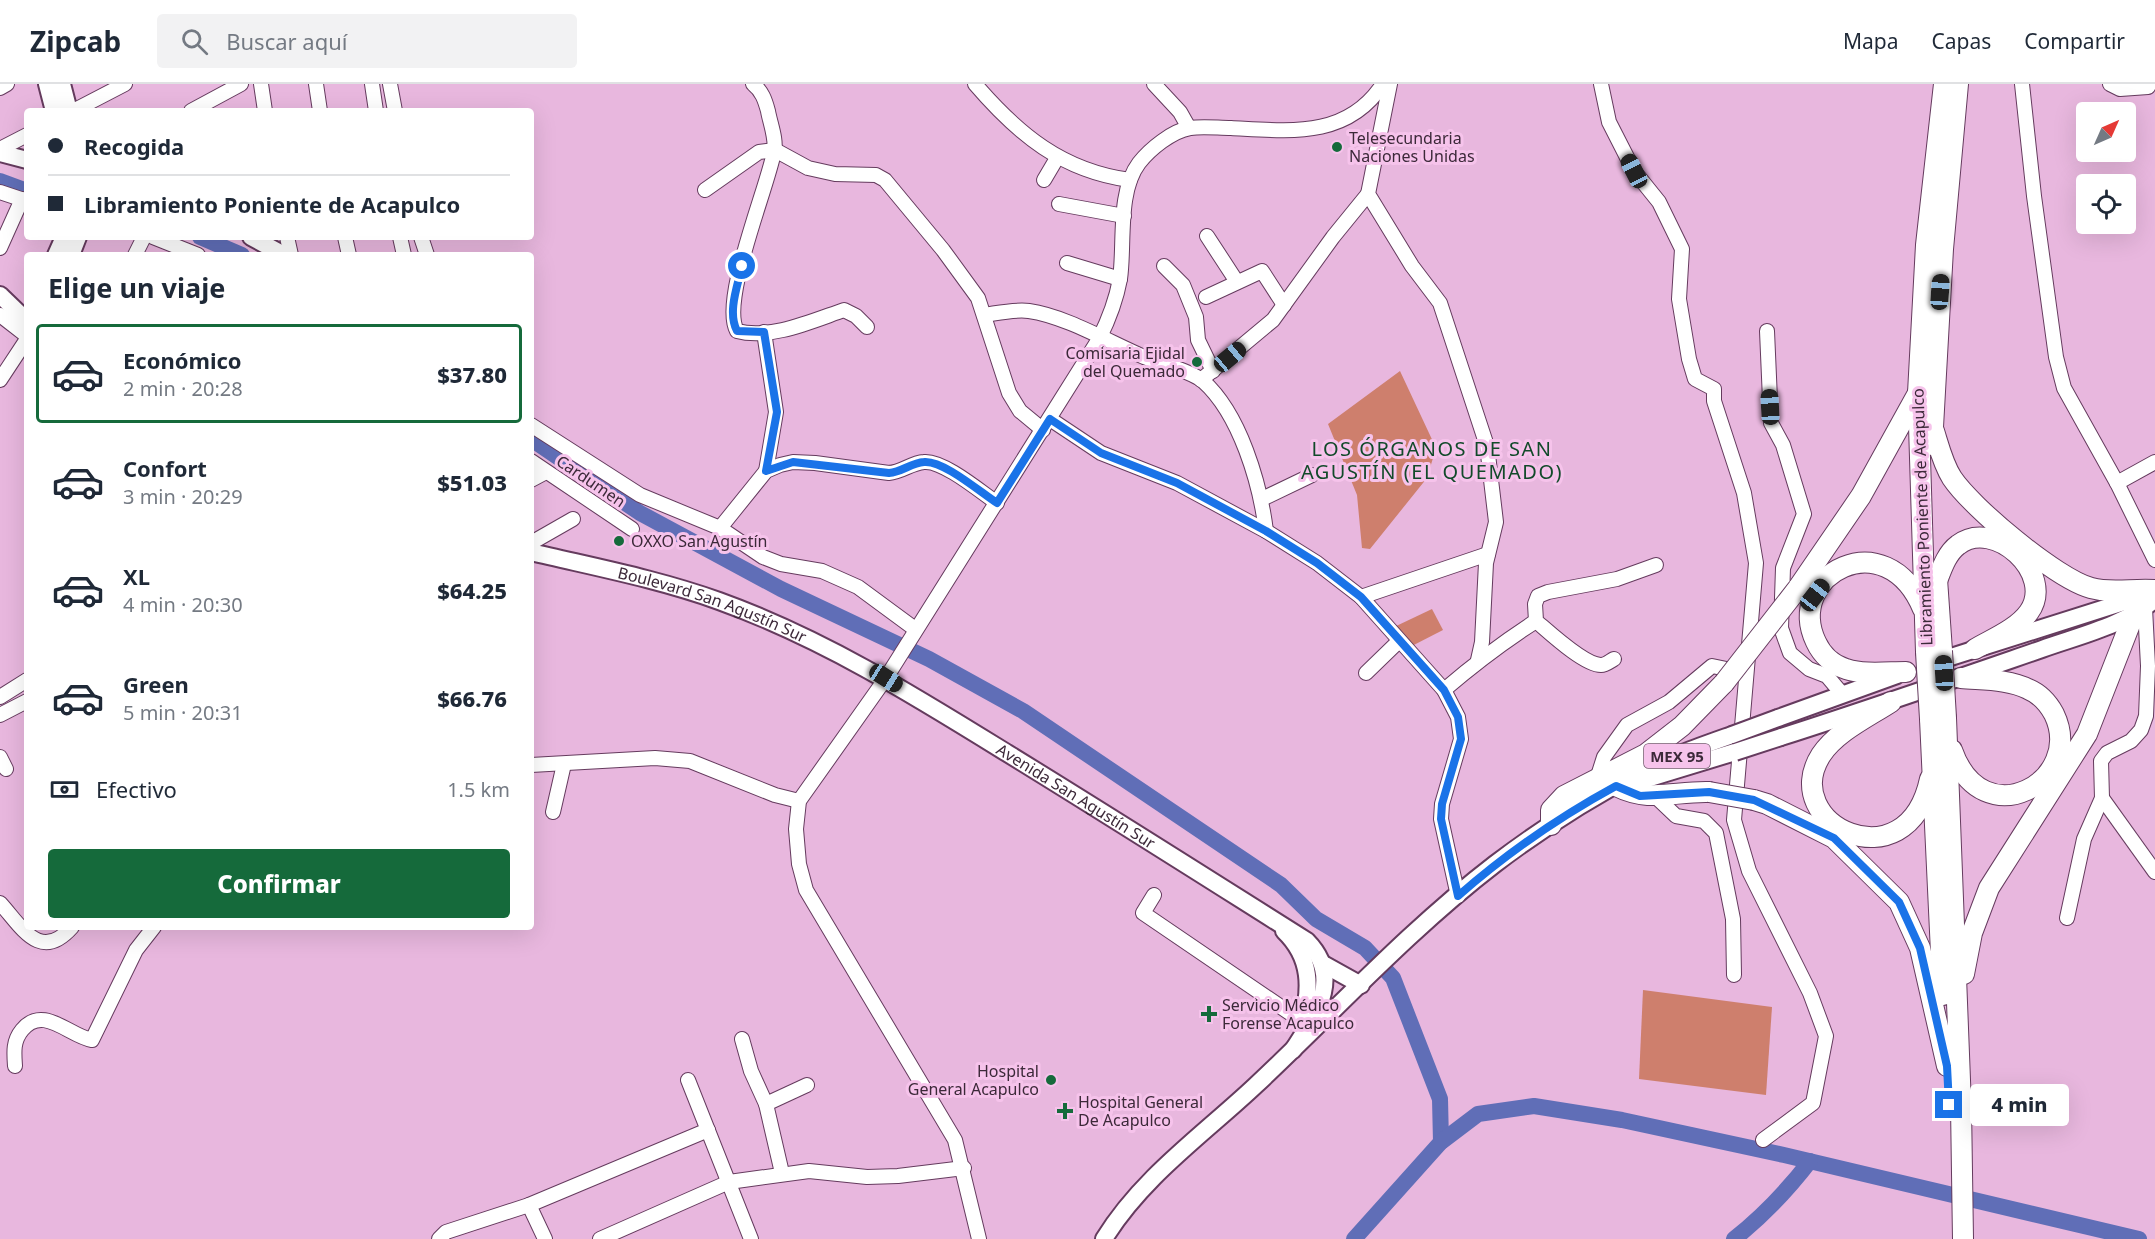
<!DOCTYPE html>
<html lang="es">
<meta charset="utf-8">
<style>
:root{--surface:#fff;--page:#f2f2f3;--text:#1f2937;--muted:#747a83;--line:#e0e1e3;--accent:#156a3b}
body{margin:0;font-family:"Noto Sans",sans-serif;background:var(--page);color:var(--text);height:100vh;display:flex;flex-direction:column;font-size:22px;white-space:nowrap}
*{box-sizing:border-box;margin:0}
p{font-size:20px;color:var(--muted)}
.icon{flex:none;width:33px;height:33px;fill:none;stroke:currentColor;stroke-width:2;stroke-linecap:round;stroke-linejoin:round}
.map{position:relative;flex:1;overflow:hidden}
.side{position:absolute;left:24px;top:168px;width:510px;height:678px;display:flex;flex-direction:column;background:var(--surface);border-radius:6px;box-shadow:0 6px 24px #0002}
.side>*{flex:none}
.banner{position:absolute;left:24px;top:24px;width:510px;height:132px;border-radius:6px;box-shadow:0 6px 24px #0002;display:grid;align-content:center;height:132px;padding:0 24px;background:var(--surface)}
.needle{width:39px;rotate:45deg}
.controls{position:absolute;left:2076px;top:18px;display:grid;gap:12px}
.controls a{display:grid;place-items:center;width:60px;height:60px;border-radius:6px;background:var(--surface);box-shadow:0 6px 24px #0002;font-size:30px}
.end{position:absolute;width:27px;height:27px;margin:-14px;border:8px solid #1a73e8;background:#fff;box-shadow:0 0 0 3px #fff}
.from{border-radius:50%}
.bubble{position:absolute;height:42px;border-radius:6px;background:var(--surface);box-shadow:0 6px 24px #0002;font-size:20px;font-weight:800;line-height:42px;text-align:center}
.car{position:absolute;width:18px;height:36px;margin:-18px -9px;border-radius:8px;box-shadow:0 0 4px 2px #0007;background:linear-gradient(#222 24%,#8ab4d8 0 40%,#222 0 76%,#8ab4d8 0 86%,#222 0)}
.banner b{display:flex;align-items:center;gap:21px;height:57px;font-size:22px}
.banner b+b{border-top:2px solid var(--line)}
.banner i{width:15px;height:15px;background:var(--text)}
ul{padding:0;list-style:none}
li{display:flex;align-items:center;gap:18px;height:99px;margin:0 12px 9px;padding:0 12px;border:3px solid transparent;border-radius:6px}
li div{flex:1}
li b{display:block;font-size:22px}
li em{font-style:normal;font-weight:800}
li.current{border-color:var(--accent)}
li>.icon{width:54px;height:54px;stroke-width:1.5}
h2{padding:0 24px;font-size:27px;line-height:72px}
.pay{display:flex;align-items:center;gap:15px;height:66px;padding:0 24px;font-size:22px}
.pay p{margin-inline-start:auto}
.primary-button{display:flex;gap:12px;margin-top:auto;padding:12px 24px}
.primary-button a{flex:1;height:69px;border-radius:6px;background:var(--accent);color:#fff;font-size:24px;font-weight:800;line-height:69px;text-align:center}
header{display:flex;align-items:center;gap:36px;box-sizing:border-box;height:84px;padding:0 30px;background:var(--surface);border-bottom:2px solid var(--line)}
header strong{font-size:28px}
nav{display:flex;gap:33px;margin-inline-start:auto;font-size:21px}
.search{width:420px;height:54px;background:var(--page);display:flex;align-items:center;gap:15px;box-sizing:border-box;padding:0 21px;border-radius:6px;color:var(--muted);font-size:22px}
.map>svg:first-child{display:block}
.green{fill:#ce7f6d}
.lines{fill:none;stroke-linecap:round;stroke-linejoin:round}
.river{stroke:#606eb7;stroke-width:16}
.minor-casing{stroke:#653b5e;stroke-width:16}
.major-casing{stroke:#653b5e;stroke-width:20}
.highway-casing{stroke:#653b5e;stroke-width:22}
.minor{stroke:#fff;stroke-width:14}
.major{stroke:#fff;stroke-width:16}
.highway{stroke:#fff;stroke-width:20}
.major-bridge-casing{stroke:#653b5e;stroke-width:20;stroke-linecap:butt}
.highway-bridge-casing{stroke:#653b5e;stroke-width:22;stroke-linecap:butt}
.major-bridge{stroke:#fff;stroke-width:16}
.highway-bridge{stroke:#fff;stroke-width:20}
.route{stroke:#1a73e8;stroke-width:8}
.poi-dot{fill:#156a3b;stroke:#f6c3eb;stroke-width:2}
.labels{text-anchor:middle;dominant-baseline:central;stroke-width:6;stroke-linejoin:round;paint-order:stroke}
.shield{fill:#f6c3eb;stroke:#74576e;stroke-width:1.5}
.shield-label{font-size:15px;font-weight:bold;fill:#3c2939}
.poi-label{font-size:16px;fill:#3c2939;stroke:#f6c3eb;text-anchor:start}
.street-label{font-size:16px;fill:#3c2939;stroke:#f6c3eb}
.quarter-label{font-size:20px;letter-spacing:1.5px;fill:#124a2a;stroke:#f6c3eb}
</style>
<header>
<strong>Zipcab</strong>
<div class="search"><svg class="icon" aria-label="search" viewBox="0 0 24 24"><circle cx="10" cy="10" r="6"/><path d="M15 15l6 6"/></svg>Buscar aquí</div>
<nav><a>Mapa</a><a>Capas</a><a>Compartir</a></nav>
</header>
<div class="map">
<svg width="2155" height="1155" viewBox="0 0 2155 1155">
<rect width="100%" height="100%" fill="#e8b7de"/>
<g class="green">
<path d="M1400 287 1436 364 1427 394 1370 465 1362 464 1357 411 1328 340Z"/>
<path d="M1432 525 1443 546 1406 565 1392 544Z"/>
<path d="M1643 906 1772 923 1766 1011 1639 995Z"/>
</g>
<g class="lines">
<g class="river">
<path d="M0 97 27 107"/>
<path d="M200 153 242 171"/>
<path d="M531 355 640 429 781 505 929 575 1023 627 1281 801 1316 835 1365 864 1393 894 1440 1015 1441 1058"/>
<path d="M1354 1155 1441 1058 1478 1030 1534 1022 1622 1036 1784 1071 2139 1155"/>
<path d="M1734 1155C1763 1132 1787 1107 1810 1077"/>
</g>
<g class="minor-casing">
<g id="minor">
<path d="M261 0 265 27"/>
<path d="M316 0 320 27"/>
<path d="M372 0 376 27"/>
<path d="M390 0 395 27"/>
<path d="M753 0C762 7 765 16 768 27 770 39 777 56 774 68 767 105 720 217 737 247 770 256 812 237 844 226L856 232 867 243"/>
<path d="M975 0C1018 50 1062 87 1130 96"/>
<path d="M1154 0 1180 28 1189 44"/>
<path d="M1390 0 1368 110 1412 182 1440 219 1487 362 1496 438 1486 479 1482 558 1478 576"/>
<path d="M1601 0 1609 38 1634 87 1659 118 1682 165 1679 215 1689 275 1695 295 1714 305V317L1744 409 1756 479 1734 736 1749 787 1810 909 1826 952 1813 1019 1763 1056"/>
<path d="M2022 0 2034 112 2056 273 2064 304 2117 399 2155 476"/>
<path d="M2110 0 2120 5 2148 3 2150 0"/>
<path d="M0 4 7 0"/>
<path d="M73 27 125 0"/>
<path d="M191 27 241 0"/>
<path d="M0 65 27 51"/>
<path d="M1044 96 1057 74"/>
<path d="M705 106 759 68 775 66 808 84 835 90 876 91 885 96 943 166 978 214 1009 309 1020 327 1043 346"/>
<path d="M0 108 27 117"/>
<path d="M1059 120 1124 132"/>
<path d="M1207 152 1237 198"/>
<path d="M153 153 198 171"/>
<path d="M287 153 291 171"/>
<path d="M345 153 349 171"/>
<path d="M400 153 404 171"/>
<path d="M421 153 427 171"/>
<path d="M0 164 22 115"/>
<path d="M135 171 144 153"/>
<path d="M1067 179 1120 195"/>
<path d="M1164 182 1183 201 1196 233 1198 256 1213 287"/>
<path d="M1206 213 1262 187 1284 221"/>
<path d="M0 231 27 252"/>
<path d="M984 231C998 229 1015 225 1029 227 1065 232 1109 258 1144 273 1159 279 1191 287 1203 297 1240 330 1260 399 1266 447"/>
<path d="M1767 247 1771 339 1783 361 1804 430 1783 484 1781 544 1790 569 1809 585 1827 592 1843 611"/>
<path d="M764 248 776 328 766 387"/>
<path d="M0 296 27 255"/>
<path d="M1201 296 1273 236 1333 153 1368 110"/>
<path d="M1050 335 1101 369 1177 399 1266 447 1317 479 1361 513 1444 606 1458 633 1461 655 1442 720 1441 735 1458 812"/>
<path d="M531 341 640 411 720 444 763 473 781 480 822 487 858 503 915 545"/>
<path d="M531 377 632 445"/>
<path d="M531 396 546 388"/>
<path d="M2117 399 2155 378"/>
<path d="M1262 415 1312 391"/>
<path d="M720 444 766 387 780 381 793 378 815 379 889 389C902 388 911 379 924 378 943 376 981 408 997 419"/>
<path d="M531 459 573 435"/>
<path d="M1361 513 1488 470"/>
<path d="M1614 575C1610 577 1606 581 1601 581 1584 581 1549 548 1536 537L1535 520 1538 512 1548 508 1617 495 1656 481"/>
<path d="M1366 589 1399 557"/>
<path d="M1444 606C1473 581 1505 557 1536 537"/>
<path d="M0 613 27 596"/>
<path d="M0 631 27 617"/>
<path d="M0 673 6 685"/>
<path d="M531 681 655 674 690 677 775 711 799 717"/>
<path d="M1597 695 1604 673 1627 641 1669 618 1712 582 1741 588"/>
<path d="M1656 713 1676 732 1704 737 1716 749 1733 835 1734 891"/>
<path d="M2102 714 2155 788"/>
<path d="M553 728 564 680"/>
<path d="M1154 811 1143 829 1303 938"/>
<path d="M0 819C22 843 40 879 72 843"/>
<path d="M2067 834 2084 755 2102 714 2101 677 2107 669 2131 657 2141 646 2146 632 2148 582 2145 524"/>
<path d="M742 955 751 987 766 1020 782 1089"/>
<path d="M15 982C14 968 13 957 22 946 43 920 69 952 92 956L136 866 154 843"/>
<path d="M688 996 751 1155"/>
<path d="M766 1020 807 1001"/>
<path d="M529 1121 545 1155"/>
<path d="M439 1155 446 1148 529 1121 708 1046"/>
<path d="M600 1155 729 1098 809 1087 867 1093 898 1092 964 1084"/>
<path d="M979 1155 955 1056 806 806 799 780 796 745 799 717 886 594 1099 255C1109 235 1116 217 1120 195 1125 161 1117 108 1139 79 1150 65 1172 47 1190 44 1203 42 1218 44 1231 44 1289 47 1347 55 1383 0"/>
</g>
</g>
<g class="major-casing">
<g id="major">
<path d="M47 0 54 27"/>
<path d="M62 0 69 27"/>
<path d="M0 69 27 76"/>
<path d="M251 153 284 171"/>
<path d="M56 171 64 153"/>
<path d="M71 171 78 153"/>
<path d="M0 211 27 237"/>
<path id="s1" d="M531 468C594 483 658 495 719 517 822 554 915 612 1007 669 1108 731 1207 794 1307 857 1343 894 1316 930 1293 966"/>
<path d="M1932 579 2143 512H2151"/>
<path d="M1778 634 1897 591"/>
<path d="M1781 653C1869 625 1955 595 2042 565 2078 552 2126 541 2155 515"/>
<path d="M1643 696 1735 668"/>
<path d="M1284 847C1312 874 1311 905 1302 939"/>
<path d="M1325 881 1361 901"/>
<path d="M1104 1155C1142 1093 1204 1050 1256 1001 1334 928 1409 846 1495 780 1540 746 1589 714 1640 688 1669 673 1701 662 1732 651"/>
</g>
</g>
<g class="highway-casing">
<g id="highway">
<path d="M1934 347C1939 363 1943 380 1952 394 1972 424 2057 495 2091 504 2113 510 2133 504 2155 506"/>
<path d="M1932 361 1943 165 1958 0"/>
<path d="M1937 495 1942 567"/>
<path d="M1937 497C1942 484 1947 469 1958 461 1994 433 2056 490 2029 528 2017 545 1992 555 1975 565"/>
<path d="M1798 504 1861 412 1918 309"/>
<path d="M1926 568 1918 309 1926 161 1944 0"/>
<path d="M1906 588C1887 588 1864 591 1846 585 1833 581 1822 571 1816 558 1784 491 1886 436 1923 525"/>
<path d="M1891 618C1868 633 1836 648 1821 671 1777 740 1907 803 1930 695"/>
<path d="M1946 634 1961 1022 1963 1155"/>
<path d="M1930 635 1943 911"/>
<path d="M1952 666C1983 755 2086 696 2054 630 2048 619 2040 610 2028 605 2009 595 1982 596 1961 594"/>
<path d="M1616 702C1650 719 1673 707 1709 708"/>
<path d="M1754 716 1767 720 1834 754 1899 818 1920 864 1947 982"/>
<path d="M1551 741V726L1564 712 1646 670 1682 642 1724 599"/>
<path d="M1964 890 1972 849 1989 804 2087 650 2134 530"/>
</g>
</g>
<use href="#minor" class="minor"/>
<use href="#major" class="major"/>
<use href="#highway" class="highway"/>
<g class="major-bridge-casing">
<g id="major-bridge">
<path d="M1732 651 1778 634"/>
<path d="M1735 668 1781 653"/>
</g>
</g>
<g class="highway-bridge-casing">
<g id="highway-bridge">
<path d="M1942 567 1946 634"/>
<path d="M1926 568 1930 635"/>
<path d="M1724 599 1798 504"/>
<path d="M1709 708 1754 716"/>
</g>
</g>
<use href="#major-bridge" class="major-bridge"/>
<use href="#highway-bridge" class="highway-bridge"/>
</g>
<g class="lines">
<path class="route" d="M742 182C738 201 727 228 737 247L764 248 777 328 766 387 793 378 889 389C902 388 911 379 924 378 943 376 980 408 997 419L1050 335 1101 369 1177 399 1266 447 1317 479 1361 513 1444 606 1458 633 1461 655 1442 720 1441 735 1458 812C1507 769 1559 733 1616 702L1640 712 1709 708 1754 716 1834 754 1899 818 1920 864 1947 982 1949 1021"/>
</g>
<g class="poi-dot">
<circle cx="1337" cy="63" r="6"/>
<circle cx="1197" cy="278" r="6"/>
<circle cx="619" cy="457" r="6"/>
<path d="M1206 921h6v6h6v6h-6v6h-6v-6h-6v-6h6z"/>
<circle cx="1051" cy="996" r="6"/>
<path d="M1062 1018h6v6h6v6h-6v6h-6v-6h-6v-6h6z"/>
</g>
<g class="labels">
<rect class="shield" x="1644" y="660" width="66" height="24" rx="4.5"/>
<g class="shield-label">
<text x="1677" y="672">MEX 95</text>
</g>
<g class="poi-label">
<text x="1349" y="54">Telesecundaria<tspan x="1349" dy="18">Naciones Unidas</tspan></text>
<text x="1185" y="269" text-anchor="end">Comisaria Ejidal<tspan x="1185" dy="18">del Quemado</tspan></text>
<text x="631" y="457">OXXO San Agustín</text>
<text x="1222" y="921">Servicio Médico<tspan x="1222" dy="18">Forense Acapulco</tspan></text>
<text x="1039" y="987" text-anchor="end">Hospital<tspan x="1039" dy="18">General Acapulco</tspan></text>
<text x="1078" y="1018">Hospital General<tspan x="1078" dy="18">De Acapulco</tspan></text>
</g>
<g class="street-label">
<text transform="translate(591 397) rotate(34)">Cardumen</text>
<text transform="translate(1922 433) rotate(-92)">Libramiento Poniente de Acapulco</text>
<text stroke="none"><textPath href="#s1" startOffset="189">Boulevard San Agustín Sur</textPath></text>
<text stroke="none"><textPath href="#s1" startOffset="602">Avenida San Agustín Sur</textPath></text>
</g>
<g class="quarter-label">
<text x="1432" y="364">LOS ÓRGANOS DE SAN<tspan x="1432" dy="23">AGUSTÍN (EL QUEMADO)</tspan></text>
</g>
</g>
</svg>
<div class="controls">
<a><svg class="needle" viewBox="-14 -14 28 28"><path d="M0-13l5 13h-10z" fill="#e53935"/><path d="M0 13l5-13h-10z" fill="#747a83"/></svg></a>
<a><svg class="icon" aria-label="locate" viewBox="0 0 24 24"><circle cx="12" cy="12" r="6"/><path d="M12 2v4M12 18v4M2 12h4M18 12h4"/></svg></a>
</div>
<i class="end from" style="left:742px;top:182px"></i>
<i class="end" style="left:1949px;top:1021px"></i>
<div class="bubble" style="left:1970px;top:1000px;width:99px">4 min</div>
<i class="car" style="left:1634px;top:87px;rotate:333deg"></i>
<i class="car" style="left:1940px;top:208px;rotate:4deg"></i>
<i class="car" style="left:1230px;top:273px;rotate:50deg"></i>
<i class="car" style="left:1770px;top:323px;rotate:357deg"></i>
<i class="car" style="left:1815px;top:511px;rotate:38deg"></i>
<i class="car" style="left:1944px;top:589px;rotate:357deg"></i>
<i class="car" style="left:886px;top:594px;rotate:122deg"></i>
<div class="banner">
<b><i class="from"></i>Recogida</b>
<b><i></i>Libramiento Poniente de Acapulco</b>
</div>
<section class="side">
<h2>Elige un viaje</h2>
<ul>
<li class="current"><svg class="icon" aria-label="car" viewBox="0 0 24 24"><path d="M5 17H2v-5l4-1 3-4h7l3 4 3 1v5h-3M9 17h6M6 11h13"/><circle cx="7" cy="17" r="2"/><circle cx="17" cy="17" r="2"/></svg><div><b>Económico</b><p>2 min · 20:28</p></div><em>$37.80</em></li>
<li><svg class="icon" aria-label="car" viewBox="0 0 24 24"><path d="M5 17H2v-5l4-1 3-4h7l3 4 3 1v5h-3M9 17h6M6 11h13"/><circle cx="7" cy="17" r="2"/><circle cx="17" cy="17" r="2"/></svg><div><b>Confort</b><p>3 min · 20:29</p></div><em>$51.03</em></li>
<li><svg class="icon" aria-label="car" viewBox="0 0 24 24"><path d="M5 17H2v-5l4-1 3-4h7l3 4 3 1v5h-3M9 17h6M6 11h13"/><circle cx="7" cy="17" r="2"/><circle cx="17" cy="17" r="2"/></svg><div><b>XL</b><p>4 min · 20:30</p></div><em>$64.25</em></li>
<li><svg class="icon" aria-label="car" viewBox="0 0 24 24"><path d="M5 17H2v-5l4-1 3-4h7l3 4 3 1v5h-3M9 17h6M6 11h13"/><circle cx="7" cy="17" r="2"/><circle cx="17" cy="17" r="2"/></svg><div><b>Green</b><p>5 min · 20:31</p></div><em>$66.76</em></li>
</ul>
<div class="pay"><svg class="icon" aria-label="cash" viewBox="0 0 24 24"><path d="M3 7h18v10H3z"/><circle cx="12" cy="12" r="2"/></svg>Efectivo<p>1.5 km</p></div>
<div class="primary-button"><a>Confirmar</a></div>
</section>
</div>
